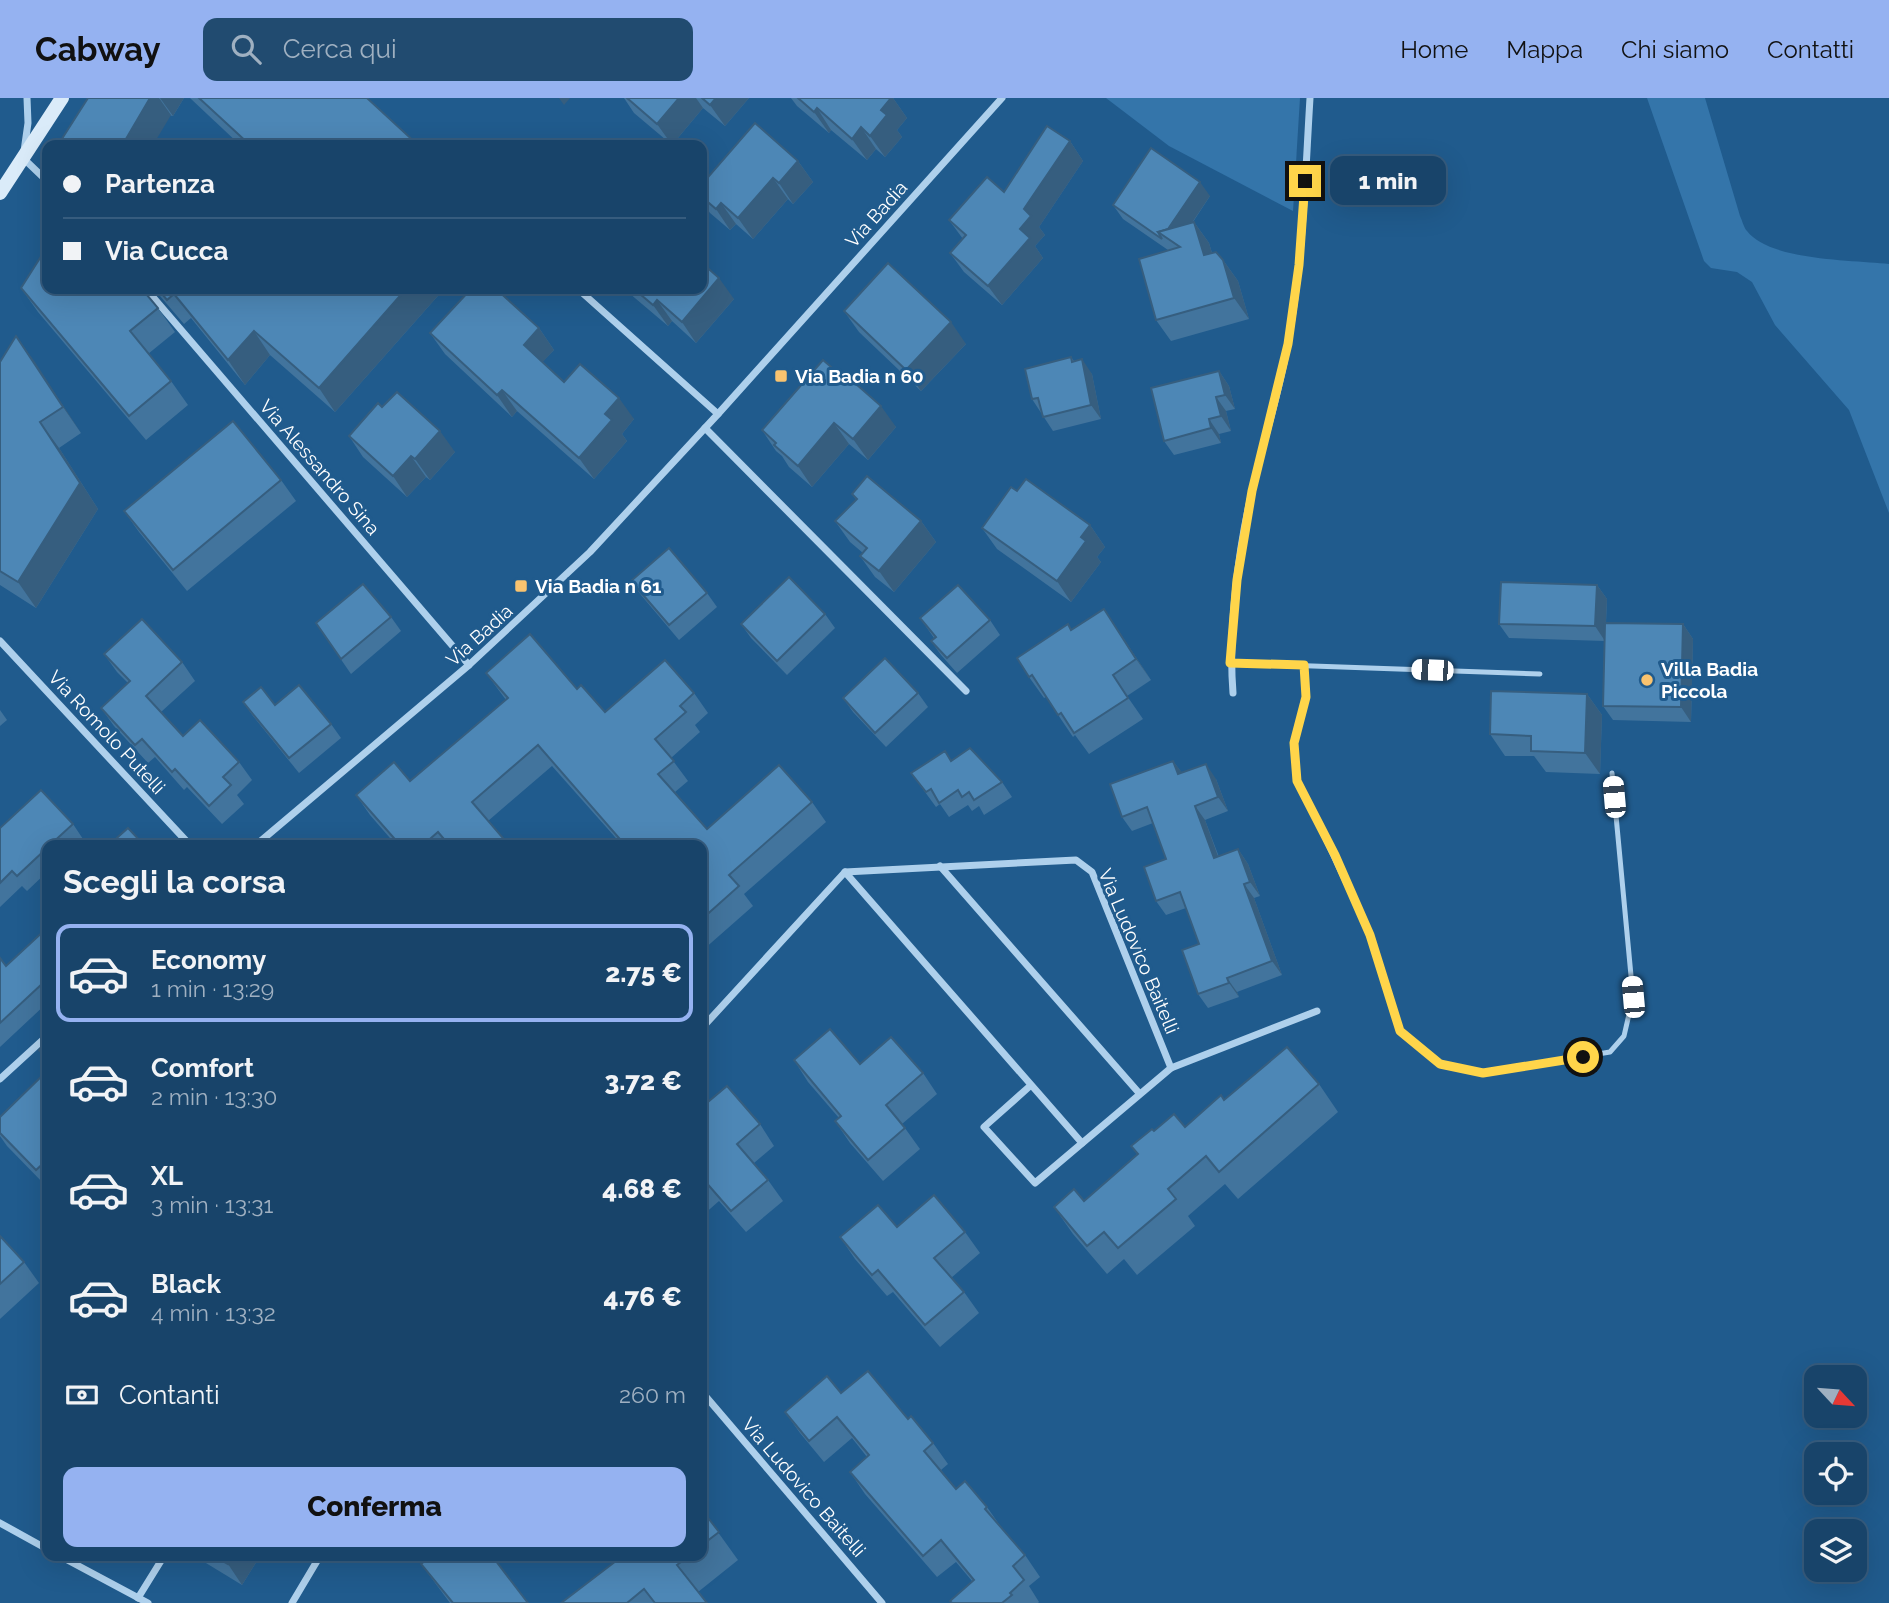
<!DOCTYPE html>
<html lang="it">
<meta charset="utf-8">
<style>
:root{--surface:#18446a;--page:#214b70;--text:#f1f3f6;--muted:#9fb0c1;--line:#365c7e;--accent:#95b2f1}
body{margin:0;font-family:Raleway,sans-serif;background:var(--page);color:var(--text);height:100vh;display:flex;flex-direction:column;font-size:26px;white-space:nowrap}
*{box-sizing:border-box;margin:0}
p{font-size:23px;color:var(--muted)}
.icon{flex:none;width:38px;height:38px;fill:none;stroke:currentColor;stroke-width:2;stroke-linecap:round;stroke-linejoin:round}
.map{position:relative;flex:1;overflow:hidden}
.drawer{position:absolute;left:42px;top:742px;width:665px;height:721px;display:flex;flex-direction:column;background:var(--surface);border-radius:14px;box-shadow:0 7px 28px #0002,0 0 0 2px var(--line)}
.drawer>*{flex:none}
.banner{position:absolute;left:42px;top:42px;width:665px;height:154px;border-radius:14px;box-shadow:0 7px 28px #0002,0 0 0 2px var(--line);display:grid;align-content:center;height:154px;padding:0 21px;background:var(--surface)}
.needle{width:46px;rotate:116deg}
.fabs{position:absolute;left:1804px;top:1267px;display:grid;gap:14px}
.fabs a{display:grid;place-items:center;width:63px;height:63px;border-radius:14px;background:var(--surface);box-shadow:0 7px 28px #0002,0 0 0 2px var(--line);font-size:35px}
.end{position:absolute;width:32px;height:32px;margin:-16px;border:9px solid #ffd54a;background:#111;box-shadow:0 0 0 4px #111}
.from{border-radius:50%}
.bubble{position:absolute;height:49px;border-radius:14px;background:var(--surface);box-shadow:0 7px 28px #0002,0 0 0 2px var(--line);font-size:23px;font-weight:800;line-height:49px;text-align:center}
.car{position:absolute;width:21px;height:42px;margin:-21px -10px;border-radius:9px;box-shadow:0 0 5px 2px #0007;background:linear-gradient(#fff 24%,#345 0 40%,#fff 0 76%,#345 0 86%,#fff 0)}
.banner b{display:flex;align-items:center;gap:24px;height:66px;font-size:26px}
.banner b+b{border-top:2px solid var(--line)}
.banner i{width:18px;height:18px;background:var(--text)}
ul{padding:0;list-style:none}
li{display:flex;align-items:center;gap:21px;height:98px;margin:0 14px 10px;padding:0 7px;border:4px solid transparent;border-radius:14px}
li div{flex:1}
li b{display:block;font-size:26px}
li em{font-style:normal;font-weight:800}
li.active{border-color:var(--accent)}
li>.icon{width:63px;height:63px;stroke-width:1.5}
h2{padding:0 21px;font-size:32px;line-height:84px}
.pay{display:flex;align-items:center;gap:18px;height:77px;padding:0 21px;font-size:26px}
.pay p{margin-inline-start:auto}
.action{display:flex;gap:14px;margin-top:auto;padding:14px 21px}
.action a{flex:1;height:80px;border-radius:14px;background:var(--accent);color:#111;font-size:28px;font-weight:800;line-height:80px;text-align:center}
header{display:flex;align-items:center;gap:42px;box-sizing:border-box;height:98px;padding:0 35px;background:var(--accent);color:#111}
header strong{font-size:33px}
nav{display:flex;gap:38px;margin-inline-start:auto;font-size:24px}
.search{width:490px;height:63px;background:var(--page);display:flex;align-items:center;gap:18px;box-sizing:border-box;padding:0 24px;border-radius:14px;color:var(--muted);font-size:26px}
.map>svg:first-child{display:block}
.green{fill:#3475aa}
.lines{fill:none;stroke-linecap:round;stroke-linejoin:round}
.lane{stroke:#aed0ec;stroke-width:5}
.street{stroke:#aed0ec;stroke-width:7}
.secondary{stroke:#daebf9;stroke-width:14}
.wall{fill:#42749d}
.shaded-wall{fill:#365e7f}
.building{fill:#4d87b6;stroke:#365e7f;stroke-width:2}
.route{stroke:#ffd54a;stroke-width:9}
.poi-dot{fill:#f9c36f;stroke:#205b8d;stroke-width:2.5}
.labels{text-anchor:middle;dominant-baseline:central;stroke-width:6;stroke-linejoin:round;paint-order:stroke}
.street-label{font-size:19px;fill:#fff;stroke:#205b8d}
.poi-label{font-size:19px;font-weight:bold;fill:#fff;stroke:#205b8d;text-anchor:start}
</style>
<header>
<strong>Cabway</strong>
<div class="search"><svg class="icon" aria-label="search" viewBox="0 0 24 24"><circle cx="10" cy="10" r="6"/><path d="M15 15l6 6"/></svg>Cerca qui</div>
<nav><a>Home</a><a>Mappa</a><a>Chi siamo</a><a>Contatti</a></nav>
</header>
<div class="map">
<svg width="1889" height="1505" viewBox="0 0 1889 1505">
<rect width="100%" height="100%" fill="#205b8d"/>
<g class="green">
<path d="M1106 0H1300L1293 113 1169 48Z"/>
<path d="M1647 0H1705L1740 118C1742 122 1744 130 1747 133 1770 163 1853 162 1889 166V415L1849 312 1775 227 1752 184 1737 174 1711 170 1704 163Z"/>
</g>
<g class="lines">
<g class="lane">
<path d="M1231 565 1540 576"/>
<path d="M1304 567 1306 599 1294 645 1298 683 1370 837 1400 933 1440 966 1483 975 1610 954 1624 938 1633 899 1612 675"/>
</g>
<g class="street">
<path d="M27 0 28 25 23 60 47 83"/>
<path d="M146 191 469 567"/>
<path d="M578 191 718 316"/>
<path d="M705 330 966 593"/>
<path d="M0 543 190 747"/>
<path d="M1233 595C1228 532 1238 451 1253 389 1264 341 1280 293 1288 244 1303 164 1305 81 1310 0"/>
<path d="M256 747 469 567 590 454 718 316 1002 0"/>
<path d="M940 768 1139 995"/>
<path d="M845 774 1082 1045"/>
<path d="M702 930 845 774 1076 762 1092 774 1171 970 1317 913"/>
<path d="M0 981 47 938"/>
<path d="M1030 988 984 1029 1035 1085 1171 970"/>
<path d="M702 1294 882 1505"/>
<path d="M0 1425 47 1451"/>
<path d="M60 1458 148 1505"/>
<path d="M138 1500 164 1458"/>
<path d="M292 1505 320 1458"/>
</g>
<path class="secondary" d="M0 95 62 0"/>
</g>
<g class="wall">
<path d="M88 0H184L173 18Z"/>
<path d="M190 0H367L418 47H240Z"/>
<path d="M624 0H749L725 28 703 10 672 47 634 15Z"/>
<path d="M791 0H893L907 20 897 32 902 39 885 59 876 51 867 62 831 32 829 35 797 8Z"/>
<path d="M1070 43 1083 63 1039 129 1045 137 1035 148 1043 160 1002 207 964 174 950 155 963 141 949 122 1004 94Z"/>
<path d="M798 63 813 84 793 106 788 101 753 141 736 126 730 132 710 115 702 103V86Z"/>
<path d="M1210 98 1193 124H1194L1209 145 1212 155 1223 162 1238 183 1249 221 1171 243 1156 222 1168 152 1123 121 1113 107Z"/>
<path d="M21 190 47 191 158 210 175 234 148 256 171 283 188 307 146 342 38 214Z"/>
<path d="M154 191H444L335 314 270 257 245 287 191 220 184 226Z"/>
<path d="M626 191H702L734 201 696 245 672 223 668 228 629 195Z"/>
<path d="M844 213 966 246 921 293 859 234Z"/>
<path d="M539 230 554 252 542 264 564 284 634 321 622 336 627 343 594 381 517 313 512 319 445 256 430 235Z"/>
<path d="M16 238 81 335 59 350 98 411 36 510 0 487V264Z"/>
<path d="M1071 259 1074 263 1092 276 1101 321 1053 333 1032 301Z"/>
<path d="M823 262 896 329 868 362 849 346 812 389 789 369 782 358 776 353 762 332Z"/>
<path d="M1219 273 1229 288 1235 311 1226 313 1231 333 1219 336 1221 345 1174 357 1164 343Z"/>
<path d="M382 309 455 354 430 382 426 379 407 399 363 359 349 338Z"/>
<path d="M281 382 296 403 187 493 139 434 124 413Z"/>
<path d="M1017 393 1090 427 1105 449 1097 459 1101 464 1071 504 997 451 982 430Z"/>
<path d="M852 396 921 423 936 444 894 494 875 479 860 458 863 455 850 444 835 423 856 402Z"/>
<path d="M631 483 707 495 717 509 679 542 641 497Z"/>
<path d="M1597 487 1607 501 1606 525 1683 526 1693 541 1691 624 1613 622 1603 608 1605 543 1509 540 1499 526Z"/>
<path d="M825 516 835 530 787 577 751 540 741 526Z"/>
<path d="M391 519 401 533 351 576 316 525Z"/>
<path d="M920 520 990 522 1000 537 957 575 941 557 931 543 934 540Z"/>
<path d="M1071 532H1118L1151 582 1127 598 1143 621 1089 656 1075 637 1073 639 1046 599 1044 600 1029 579Z"/>
<path d="M104 556 182 564 195 583 161 614 183 638 239 664 252 682 237 697 244 706 222 726 187 689 184 692 155 659 148 665 114 628 101 610 128 585 117 574Z"/>
<path d="M486 575 577 591 605 614 694 595 708 615 695 627 700 634 671 660 688 683 675 694 707 731 812 704 826 724 744 796 753 808 703 852 702 851V747H622L552 668 488 723 509 747H396L370 717 356 697 410 683 506 602Z"/>
<path d="M918 595 928 609 886 649 853 614 843 600Z"/>
<path d="M1587 596 1602 617 1600 676 1546 674 1534 658H1505L1490 636Z"/>
<path d="M243 604 275 607 331 626 341 640 299 675 253 618Z"/>
<path d="M0 612 7 622 0 628Z"/>
<path d="M951 662 1002 684 1012 699 984 717 979 708 972 713 968 707 949 719 940 706 936 709 911 675Z"/>
<path d="M1173 663 1182 675 1216 681 1228 713 1205 722 1219 759 1238 751 1248 766 1260 798 1254 800 1282 877 1237 894 1239 899 1208 910 1198 896 1199 846 1186 810 1166 817 1156 803 1166 761 1153 725 1132 733 1122 719Z"/>
<path d="M73 726 83 741 76 747H47V774L27 793 22 788 0 809V730Z"/>
<path d="M47 830V905L0 949V860L6 868Z"/>
<path d="M794 962 860 966 923 975 937 996 902 1026 920 1051 883 1083 850 1045 835 1023 839 1020 808 984Z"/>
<path d="M47 973V1089L7 1048 0 1038V1019Z"/>
<path d="M1319 986 1338 1014 1238 1101 1225 1086 1188 1118 1195 1128 1137 1177 1124 1161 1107 1176 1073 1136 1054 1109 1084 1103 1137 1056 1131 1048 1154 1033 1185 1029 1224 1002Z"/>
<path d="M702 1009 760 1026 774 1048 754 1065 768 1082 783 1103 746 1134 719 1103 702 1118Z"/>
<path d="M965 1134 980 1155 951 1180 964 1194 979 1215 940 1249 893 1194 887 1198 855 1161 840 1139Z"/>
<path d="M0 1138 24 1164 39 1185 0 1221Z"/>
<path d="M841 1295 908 1321 933 1345 948 1366 941 1372 956 1391 987 1409 1001 1429 1025 1457 1040 1479 1029 1488 1039 1504 1038 1505H952L972 1483 956 1464 937 1479 865 1396 850 1374 867 1359 852 1340 824 1364 800 1335 785 1314Z"/>
<path d="M702 1412 738 1462 698 1494 707 1505H561L618 1461 616 1458H702Z"/>
<path d="M197 1458H260L242 1487 201 1462Z"/>
<path d="M425 1458H492L528 1505H450L421 1466 428 1461Z"/>
</g>
<g class="shaded-wall">
<path d="M150 0H159L171 17 153 47H123V46Z"/>
<path d="M160 0H184L173 18Z"/>
<path d="M559 0H570L564 7Z"/>
<path d="M679 0H696L703 10 672 47 657 26Z"/>
<path d="M716 0H749L725 28 710 7Z"/>
<path d="M891 0H893L907 20 897 32 902 39 885 59 870 38 881 12Z"/>
<path d="M817 10 831 32 829 35 814 14Z"/>
<path d="M861 29 876 51 867 62 852 41Z"/>
<path d="M1070 43 1083 63 1039 129 1045 137 1035 148 1043 160 1002 207 988 188 1020 131 1024 111Z"/>
<path d="M798 63 813 84 793 106 779 85Z"/>
<path d="M773 80 788 101 753 141 738 120Z"/>
<path d="M1200 84 1210 98 1177 147 1164 138Z"/>
<path d="M721 105 736 126 730 132 716 111Z"/>
<path d="M1194 124 1209 145 1219 179 1204 157Z"/>
<path d="M1223 162 1238 183 1249 221 1234 200Z"/>
<path d="M719 180 734 201 696 245 682 224Z"/>
<path d="M406 191H444L335 314 319 290Z"/>
<path d="M657 202 672 223 668 228 653 207Z"/>
<path d="M951 224 966 246 921 293 906 272Z"/>
<path d="M539 230 554 252 539 268 524 247Z"/>
<path d="M254 233 270 257 245 287 228 262Z"/>
<path d="M16 238 35 264 81 335 63 309Z"/>
<path d="M1082 261 1092 276 1101 321 1091 307Z"/>
<path d="M1219 273 1229 288 1235 311 1225 297Z"/>
<path d="M502 292 517 313 512 319 497 297Z"/>
<path d="M1216 299 1226 313 1231 333 1221 318Z"/>
<path d="M619 300 634 321 622 336 627 343 594 381 579 360 605 316Z"/>
<path d="M881 308 896 329 868 362 853 341Z"/>
<path d="M1209 321 1219 336 1221 345 1211 330Z"/>
<path d="M40 324 59 350 98 411 36 510 18 484Z"/>
<path d="M834 325 849 346 812 389 798 368Z"/>
<path d="M440 333 455 354 430 382 415 361Z"/>
<path d="M411 358 426 379 407 399 393 378Z"/>
<path d="M921 423 936 444 894 494 879 473Z"/>
<path d="M1090 427 1105 449 1097 459 1101 464 1071 504 1057 483 1081 439Z"/>
<path d="M1597 487 1607 501 1605 543 1595 528Z"/>
<path d="M1104 511 1118 532 1151 582 1136 561Z"/>
<path d="M1683 526 1693 541 1691 624 1681 609Z"/>
<path d="M1587 596 1602 617 1600 676 1585 655Z"/>
<path d="M1173 663 1184 677 1178 676Z"/>
<path d="M1206 666 1216 681 1228 713 1218 699Z"/>
<path d="M1195 708 1205 722 1224 775 1214 760Z"/>
<path d="M1238 751 1248 766 1260 798 1250 784Z"/>
<path d="M1244 786 1254 800 1282 877 1272 863Z"/>
<path d="M1227 880 1237 894 1239 899 1229 885Z"/>
<path d="M232 1458H260L242 1487 228 1466Z"/>
</g>
<g class="building">
<path d="M88 0H150L123 46V47H58Z"/>
<path d="M199 0H367L418 47H250Z"/>
<path d="M627 0H679L657 26Z"/>
<path d="M702 0H716L710 7Z"/>
<path d="M798 0H891L881 12 887 17 870 38 861 29 852 41 817 10 814 14Z"/>
<path d="M755 25 798 63 779 85 773 80 738 120 721 105 716 111 702 99V86Z"/>
<path d="M1047 28 1070 43 1024 111 1031 118 1020 131 1030 140 988 188 950 155 966 137 949 122 987 79 1004 94Z"/>
<path d="M1151 50 1200 84 1168 131 1158 134 1162 141 1113 107Z"/>
<path d="M1194 124 1204 157 1216 154 1223 162 1234 200 1156 222 1139 161 1180 149 1158 134Z"/>
<path d="M47 149V191H142L158 210 130 233 171 283 129 318 21 190Z"/>
<path d="M702 165 719 180 682 224 657 202 653 207 634 191H702Z"/>
<path d="M888 165 951 224 906 272 844 213Z"/>
<path d="M158 191H406L319 290 254 233 228 262 174 196 167 202Z"/>
<path d="M471 191H496L539 230 524 247 564 284 580 266 619 300 605 316 612 322 579 360 502 292 497 297 430 235Z"/>
<path d="M16 238 63 309 40 324 80 385 18 484 0 473V264Z"/>
<path d="M1071 259 1072 264 1082 261 1091 307 1043 319 1038 300 1032 301 1025 271Z"/>
<path d="M823 262 845 281 848 279 881 308 853 341 834 325 798 368 774 347 776 345 762 332Z"/>
<path d="M1219 273 1225 297 1216 299 1221 318 1209 321 1211 330 1164 343 1151 290Z"/>
<path d="M397 294 440 333 415 361 411 358 393 378 349 338 378 305 382 309Z"/>
<path d="M233 323 281 382 173 472 124 413Z"/>
<path d="M867 378 921 423 879 473 860 458 867 450 835 423 857 401 852 396Z"/>
<path d="M1026 381 1090 427 1081 439 1086 443 1057 483 982 430 1011 389 1017 393Z"/>
<path d="M669 450 707 495 669 527 631 483Z"/>
<path d="M789 479 825 516 777 563 741 526Z"/>
<path d="M1501 484 1597 487 1595 528 1499 526Z"/>
<path d="M363 486 391 519 341 561 316 525Z"/>
<path d="M958 487 990 522 947 560 931 543 936 539 920 520Z"/>
<path d="M1104 511 1136 561 1113 577 1128 600 1074 635 1061 615 1058 617 1032 577 1029 579 1017 560 1068 526 1071 532Z"/>
<path d="M142 521 182 564 146 598 183 638 200 622 239 664 223 679 231 687 209 708 175 671 172 674 142 641 135 647 101 610 130 583 104 556Z"/>
<path d="M1605 525 1683 526 1681 609 1603 608Z"/>
<path d="M530 536 577 591 581 587 605 614 665 562 694 595 680 608 686 614 655 641 674 663 658 676 707 731 779 667 812 704 729 777 739 788 702 821V747H625L538 647 472 704 509 747H449L438 734 423 747H400L356 697 394 664 410 683 508 600 486 575Z"/>
<path d="M885 560 918 595 875 635 843 600Z"/>
<path d="M299 587 331 626 289 660 243 604 261 589 275 607Z"/>
<path d="M1491 593 1587 596 1585 655 1531 653V638L1490 636Z"/>
<path d="M970 650 1002 684 974 702 969 694 962 699 958 692 939 705 931 691 926 694 911 675 945 653 951 663Z"/>
<path d="M1173 663 1178 676 1206 666 1218 699 1195 708 1214 760 1238 751 1250 784 1244 786 1272 863 1227 880 1229 885 1198 896 1182 852 1199 846 1180 794 1156 803 1144 769 1166 761 1147 709 1122 719 1110 686Z"/>
<path d="M41 692 73 726 50 747H47V750L17 778 12 773 0 785V730Z"/>
<path d="M128 730 144 747H109Z"/>
<path d="M47 830V890L43 885 0 925V860L6 868Z"/>
<path d="M830 931 860 966 891 939 923 975 886 1007 905 1030 868 1062 835 1023 841 1018 794 962Z"/>
<path d="M47 943V960L39 952Z"/>
<path d="M1287 949 1319 986 1219 1074 1206 1058 1168 1091 1176 1101 1118 1150 1104 1134 1087 1148 1054 1109 1074 1091 1084 1103 1138 1056 1131 1048 1152 1031 1154 1033 1174 1016 1185 1029 1221 997 1224 1002Z"/>
<path d="M47 973V1040L42 1044 47 1049V1062L36 1072 0 1035V1019Z"/>
<path d="M727 988 760 1026 737 1046 768 1082 731 1113 704 1082 702 1084V1009Z"/>
<path d="M934 1097 965 1134 934 1160 964 1194 925 1227 878 1172 872 1177 840 1139 878 1107 897 1129Z"/>
<path d="M0 1138 24 1164 0 1186Z"/>
<path d="M868 1273 908 1321 911 1318 933 1345 924 1353 956 1391 965 1383 987 1409 985 1411 1025 1457 1013 1468 1024 1482 1010 1495 1012 1497 1002 1505H952L950 1503 974 1482 941 1442 923 1458 850 1374 869 1357 837 1319 809 1343 785 1314 827 1278 841 1295Z"/>
<path d="M702 1412 719 1434 702 1447Z"/>
<path d="M214 1458H232L228 1466Z"/>
<path d="M429 1458H492L528 1505H453L421 1466 430 1459Z"/>
<path d="M618 1458H689L677 1467 707 1505H655L644 1491 627 1505H561L620 1460Z"/>
</g>
<g class="lines">
<path class="route" d="M1305 83 1299 167 1288 246 1252 393 1237 482 1230 565 1304 567 1306 599 1294 645 1297 683 1335 757 1370 837 1400 933 1440 966 1483 975 1583 959"/>
</g>
<g class="poi-dot">
<rect x="774" y="271" width="14" height="14" rx="3.5"/>
<rect x="514" y="481" width="14" height="14" rx="3.5"/>
<circle cx="1647" cy="582" r="7"/>
</g>
<g class="labels">
<g class="street-label">
<text transform="translate(876 116) rotate(-48)">Via Badia</text>
<text transform="translate(320 369) rotate(49)">Via Alessandro Sina</text>
<text transform="translate(479 537) rotate(-42)">Via Badia</text>
<text transform="translate(107 634) rotate(47)">Via Romolo Putelli</text>
<text transform="translate(1139 853) rotate(67)">Via Ludovico Baitelli</text>
<text transform="translate(804 1389) rotate(49)">Via Ludovico Baitelli</text>
</g>
<g class="poi-label">
<text x="795" y="278">Via Badia n 60</text>
<text x="535" y="488">Via Badia n 61</text>
<text x="1661" y="571">Villa Badia<tspan x="1661" dy="22">Piccola</tspan></text>
</g>
</g>
</svg>
<div class="fabs">
<a><svg class="needle" viewBox="-14 -14 28 28"><path d="M0-13l5 13h-10z" fill="#e53935"/><path d="M0 13l5-13h-10z" fill="#9fb0c1"/></svg></a>
<a><svg class="icon" aria-label="locate" viewBox="0 0 24 24"><circle cx="12" cy="12" r="6"/><path d="M12 2v4M12 18v4M2 12h4M18 12h4"/></svg></a>
<a><svg class="icon" aria-label="layers" viewBox="0 0 24 24"><path d="M12 4l9 5-9 5-9-5zM3 14l9 5 9-5"/></svg></a>
</div>
<i class="end from" style="left:1583px;top:959px"></i>
<i class="end" style="left:1305px;top:83px"></i>
<div class="bubble" style="left:1330px;top:58px;width:116px">1 min</div>
<i class="car" style="left:1432px;top:572px;rotate:272deg"></i>
<i class="car" style="left:1614px;top:699px;rotate:355deg"></i>
<i class="car" style="left:1633px;top:899px;rotate:355deg"></i>
<div class="banner">
<b><i class="from"></i>Partenza</b>
<b><i></i>Via Cucca</b>
</div>
<section class="drawer">
<h2>Scegli la corsa</h2>
<ul>
<li class="active"><svg class="icon" aria-label="car" viewBox="0 0 24 24"><path d="M5 17H2v-5l4-1 3-4h7l3 4 3 1v5h-3M9 17h6M6 11h13"/><circle cx="7" cy="17" r="2"/><circle cx="17" cy="17" r="2"/></svg><div><b>Economy</b><p>1 min · 13:29</p></div><em>2.75 €</em></li>
<li><svg class="icon" aria-label="car" viewBox="0 0 24 24"><path d="M5 17H2v-5l4-1 3-4h7l3 4 3 1v5h-3M9 17h6M6 11h13"/><circle cx="7" cy="17" r="2"/><circle cx="17" cy="17" r="2"/></svg><div><b>Comfort</b><p>2 min · 13:30</p></div><em>3.72 €</em></li>
<li><svg class="icon" aria-label="car" viewBox="0 0 24 24"><path d="M5 17H2v-5l4-1 3-4h7l3 4 3 1v5h-3M9 17h6M6 11h13"/><circle cx="7" cy="17" r="2"/><circle cx="17" cy="17" r="2"/></svg><div><b>XL</b><p>3 min · 13:31</p></div><em>4.68 €</em></li>
<li><svg class="icon" aria-label="car" viewBox="0 0 24 24"><path d="M5 17H2v-5l4-1 3-4h7l3 4 3 1v5h-3M9 17h6M6 11h13"/><circle cx="7" cy="17" r="2"/><circle cx="17" cy="17" r="2"/></svg><div><b>Black</b><p>4 min · 13:32</p></div><em>4.76 €</em></li>
</ul>
<div class="pay"><svg class="icon" aria-label="cash" viewBox="0 0 24 24"><path d="M3 7h18v10H3z"/><circle cx="12" cy="12" r="2"/></svg>Contanti<p>260 m</p></div>
<div class="action"><a>Conferma</a></div>
</section>
</div>
